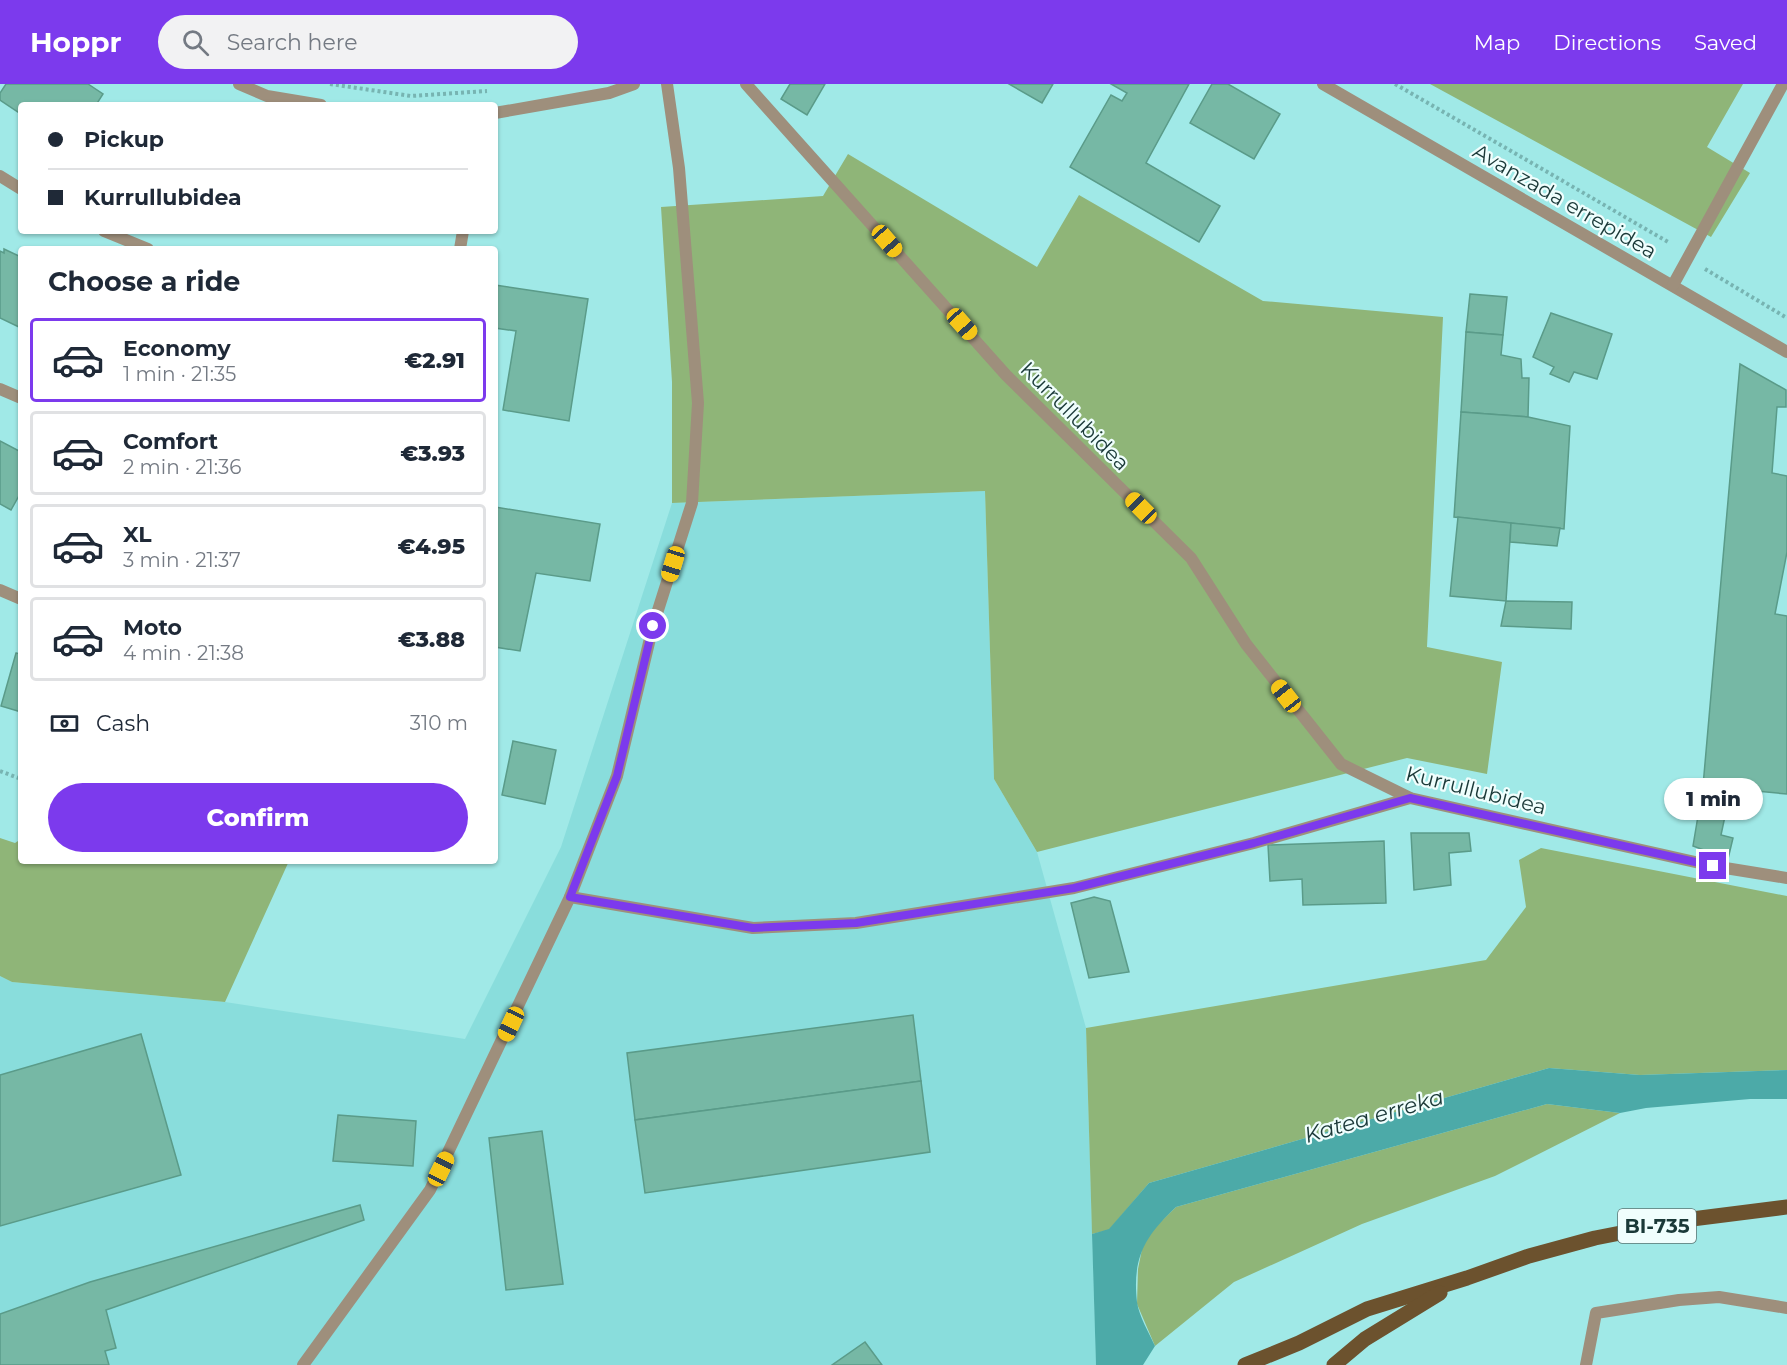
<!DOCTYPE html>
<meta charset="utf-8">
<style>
:root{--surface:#fff;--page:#f2f2f3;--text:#1f2937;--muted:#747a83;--line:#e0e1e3;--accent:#7c3aed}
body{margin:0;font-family:Montserrat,sans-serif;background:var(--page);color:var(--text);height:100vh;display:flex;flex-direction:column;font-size:22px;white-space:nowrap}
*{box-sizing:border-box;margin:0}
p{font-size:20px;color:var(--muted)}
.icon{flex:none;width:33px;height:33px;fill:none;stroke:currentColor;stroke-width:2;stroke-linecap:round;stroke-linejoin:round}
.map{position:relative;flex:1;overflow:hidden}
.sheet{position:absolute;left:18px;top:162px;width:480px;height:618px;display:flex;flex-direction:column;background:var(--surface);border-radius:6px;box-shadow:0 2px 4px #0004}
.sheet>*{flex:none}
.top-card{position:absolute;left:18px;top:18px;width:480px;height:132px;border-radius:6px;box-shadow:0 2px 4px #0004;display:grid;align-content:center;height:132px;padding:0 30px;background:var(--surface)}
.end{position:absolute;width:27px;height:27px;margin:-14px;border:8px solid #7c3aed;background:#fff;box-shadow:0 0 0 3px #fff}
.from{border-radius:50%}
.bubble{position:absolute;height:42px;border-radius:21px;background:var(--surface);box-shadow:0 2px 4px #0004;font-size:20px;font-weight:800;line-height:42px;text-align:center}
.car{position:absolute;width:18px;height:36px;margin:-18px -9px;border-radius:8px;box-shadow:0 0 4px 2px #0007;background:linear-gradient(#f5c518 24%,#345 0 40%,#f5c518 0 76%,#345 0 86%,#f5c518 0)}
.top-card b{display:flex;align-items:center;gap:21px;height:57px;font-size:22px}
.top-card b+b{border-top:2px solid var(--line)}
.top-card i{width:15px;height:15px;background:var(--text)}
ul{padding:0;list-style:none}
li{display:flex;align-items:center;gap:18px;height:84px;margin:0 12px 9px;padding:0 18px;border:3px solid var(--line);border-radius:6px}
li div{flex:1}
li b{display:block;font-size:22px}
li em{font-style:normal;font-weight:800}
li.current{border-color:var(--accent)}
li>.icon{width:54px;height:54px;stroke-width:1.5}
h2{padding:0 30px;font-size:27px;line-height:72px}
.pay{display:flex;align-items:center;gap:15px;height:66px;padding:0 30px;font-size:22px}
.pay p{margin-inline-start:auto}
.cta{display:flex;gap:12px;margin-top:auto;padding:12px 30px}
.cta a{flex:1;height:69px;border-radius:36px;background:var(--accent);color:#fff;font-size:24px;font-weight:800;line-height:69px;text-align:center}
header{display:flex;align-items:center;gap:36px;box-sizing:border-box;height:84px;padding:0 30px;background:var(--accent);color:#fff}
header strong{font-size:28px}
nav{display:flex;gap:33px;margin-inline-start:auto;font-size:21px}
.search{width:420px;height:54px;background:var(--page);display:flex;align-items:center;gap:15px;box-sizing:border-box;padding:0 21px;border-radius:33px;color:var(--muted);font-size:22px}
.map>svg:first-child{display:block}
.built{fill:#89dddc}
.green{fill:#8fb578}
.water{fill:#4caaa8}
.building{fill:#76b8a5;stroke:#5a9b89;stroke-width:1.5}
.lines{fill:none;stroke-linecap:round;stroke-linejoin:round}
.path{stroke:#77b4b2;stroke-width:4;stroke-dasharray:3 3;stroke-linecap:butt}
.service{stroke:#9e8f7c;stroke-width:12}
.minor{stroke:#9e8f7c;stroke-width:12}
.primary{stroke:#6c522e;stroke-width:15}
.route{stroke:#7c3aed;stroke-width:8}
.labels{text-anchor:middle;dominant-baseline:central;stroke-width:4.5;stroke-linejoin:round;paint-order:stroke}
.shield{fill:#f0fefd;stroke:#5a7473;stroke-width:1.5}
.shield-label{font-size:20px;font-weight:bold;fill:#1a3938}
.street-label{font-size:21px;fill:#1a3938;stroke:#f0fefd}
.water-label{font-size:22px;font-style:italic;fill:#1b3838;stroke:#f0fefd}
</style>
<header>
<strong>Hoppr</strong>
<div class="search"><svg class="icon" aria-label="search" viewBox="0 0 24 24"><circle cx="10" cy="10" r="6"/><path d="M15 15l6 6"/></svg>Search here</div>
<nav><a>Map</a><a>Directions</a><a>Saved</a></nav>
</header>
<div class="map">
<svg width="1787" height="1281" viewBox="0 0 1787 1281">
<rect width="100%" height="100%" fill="#a0e9e7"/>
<path class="built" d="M985 407 994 695 1037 768 1086 944 1096 1281H0V892L12 898 225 918 465 955 561 763 672 419Z"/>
<g class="green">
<path d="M1430 0H1743L1707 63 1750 89 1711 153Z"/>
<path d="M848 70 1037 183 1079 111 1263 217 1443 233 1427 563 1502 578 1487 690 1407 674 1037 768 994 695 985 407 672 419V298L661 123 823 112Z"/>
<path d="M0 754 15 759 21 755V777H289L225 918 12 898 0 892Z"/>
<path d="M1541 764 1787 812V986L1640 991 1549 984 1149 1099 1109 1146 1092 1150 1086 944 1486 876 1526 823 1519 776Z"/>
<path d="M1547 1020 1620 1029 1495 1092 1362 1140 1234 1198 1155 1262 1137 1220 1138 1185 1142 1165 1152 1146 1176 1123Z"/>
</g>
<path class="water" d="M1549 984 1640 991 1787 986V1015H1750L1646 1024 1620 1029 1547 1020 1176 1123C1145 1152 1132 1174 1137 1218 1139 1232 1149 1249 1155 1262L1143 1281H1096L1092 1150 1109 1145 1149 1099Z"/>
<g class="building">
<path d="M6 0H88L103 10 96 21H21V30L0 16V9Z"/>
<path d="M790 0H825L807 31 781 15Z"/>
<path d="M1009 0H1053L1042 19Z"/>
<path d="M1111 0H1189L1146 79 1220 122 1199 158 1070 83 1111 11 1122 17 1127 9Z"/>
<path d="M1212 0H1228L1280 30 1254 75 1190 39Z"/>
<path d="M4 165 21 173V244L0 234V167L4 169Z"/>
<path d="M495 201 588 215 569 337 503 326 516 247 495 244Z"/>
<path d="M1470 210 1507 213 1503 251 1466 248Z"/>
<path d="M1551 229 1612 250 1597 295 1574 288 1569 298 1550 290 1554 283 1533 273Z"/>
<path d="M1466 248 1503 251 1501 271 1521 275 1522 294H1529L1528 333 1461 328Z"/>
<path d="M1740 280 1786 306V323H1777L1772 389 1787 392V468L1775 530 1787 532V710L1703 702Z"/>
<path d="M1461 328 1528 333 1570 342 1564 445 1454 433Z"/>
<path d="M0 357 21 368V408L11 426 0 420Z"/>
<path d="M495 423 600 440 590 497 536 489 520 567 495 563Z"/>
<path d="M1458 433 1511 439 1506 517 1450 512Z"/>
<path d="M1511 439 1560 444 1557 462 1510 458Z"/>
<path d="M1506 517 1572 518 1571 545 1501 542Z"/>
<path d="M16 569 21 570V628L1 622Z"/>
<path d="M513 657 556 666 545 720 502 711Z"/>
<path d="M1703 702 1731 704 1721 751 1733 754 1728 775 1693 762Z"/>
<path d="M1411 749H1469L1471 767 1449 769 1451 801 1414 806Z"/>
<path d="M1384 757 1386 819 1303 821 1302 795 1270 797 1268 761Z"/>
<path d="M1094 813 1110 817 1129 888 1089 894 1071 819Z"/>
<path d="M913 931 921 997 635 1036 627 969Z"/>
<path d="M141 950 181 1091 0 1142V991Z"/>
<path d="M921 997 930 1068 645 1109 635 1036Z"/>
<path d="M338 1031 416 1037 413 1082 333 1077Z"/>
<path d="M542 1047 563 1200 506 1206 489 1054Z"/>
<path d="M360 1121 364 1136 106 1226 116 1264 105 1267 109 1281H0V1230L90 1198Z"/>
<path d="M865 1258 882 1281H832Z"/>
</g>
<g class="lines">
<g class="path">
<path d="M330 0 411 12 487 7"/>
<path d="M1395 0 1670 159"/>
<path d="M1705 185 1787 234"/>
<path d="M0 687 21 695"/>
</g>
<g class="service">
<path d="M570 813 753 844 856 839 1074 804 1254 759 1410 714"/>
<path d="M1586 1281 1596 1229 1679 1216 1719 1213 1787 1224"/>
</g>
<g class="minor">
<path d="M239 0 267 12 321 21"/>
<path d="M746 0 1006 291 1191 474 1246 560 1341 680 1410 714 1713 782 1787 794"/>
<path d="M1323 0 1787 268"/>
<path d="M495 29 609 9 634 0"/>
<path d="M0 92 21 105"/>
<path d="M104 147 148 165"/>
<path d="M460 165 463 147"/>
<path d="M1673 201 1783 0"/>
<path d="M0 305 21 314"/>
<path d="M0 506 21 515"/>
<path d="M303 1281 430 1106 570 813 617 692 653 542 692 419 698 319 679 84 667 0"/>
</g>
<g class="primary">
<path d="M1245 1281 1299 1259 1367 1225 1467 1194 1529 1172 1595 1154 1692 1135 1787 1123"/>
<path d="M1334 1281 1365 1255 1440 1209"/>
</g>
</g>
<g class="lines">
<path class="route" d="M653 542 617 692 570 813 753 844 856 839 1074 804 1254 759 1410 714 1713 782"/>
</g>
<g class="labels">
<rect class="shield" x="1618" y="1125" width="78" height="34" rx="4.5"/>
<g class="shield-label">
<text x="1657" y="1142">BI-735</text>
</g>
<g class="street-label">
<text transform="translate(1565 117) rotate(30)">Avanzada errepidea</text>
<text transform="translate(1075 332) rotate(45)">Kurrullubidea</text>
<text transform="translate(1476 706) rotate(14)">Kurrullubidea</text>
</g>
<g class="water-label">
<text transform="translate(1374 1032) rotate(-16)">Katea erreka</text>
</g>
</g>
</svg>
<i class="end from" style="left:653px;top:542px"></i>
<i class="end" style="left:1713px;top:782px"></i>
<div class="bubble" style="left:1664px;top:694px;width:99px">1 min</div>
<i class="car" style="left:887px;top:157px;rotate:139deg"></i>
<i class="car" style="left:962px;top:240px;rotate:138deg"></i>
<i class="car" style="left:1141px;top:424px;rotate:315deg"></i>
<i class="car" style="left:673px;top:480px;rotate:197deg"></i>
<i class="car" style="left:1286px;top:612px;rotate:322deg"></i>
<i class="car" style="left:511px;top:940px;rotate:205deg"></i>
<i class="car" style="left:441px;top:1085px;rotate:26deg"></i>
<div class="top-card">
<b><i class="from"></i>Pickup</b>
<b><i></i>Kurrullubidea</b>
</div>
<section class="sheet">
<h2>Choose a ride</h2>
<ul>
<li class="current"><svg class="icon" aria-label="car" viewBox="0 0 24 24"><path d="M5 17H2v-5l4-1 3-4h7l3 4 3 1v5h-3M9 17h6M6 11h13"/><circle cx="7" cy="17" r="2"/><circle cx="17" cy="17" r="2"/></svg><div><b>Economy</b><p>1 min · 21:35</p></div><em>€2.91</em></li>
<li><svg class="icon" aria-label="car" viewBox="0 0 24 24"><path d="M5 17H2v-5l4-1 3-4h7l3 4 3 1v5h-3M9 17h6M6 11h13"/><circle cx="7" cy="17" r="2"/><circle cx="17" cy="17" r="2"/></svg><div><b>Comfort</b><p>2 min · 21:36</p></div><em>€3.93</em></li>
<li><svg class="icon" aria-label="car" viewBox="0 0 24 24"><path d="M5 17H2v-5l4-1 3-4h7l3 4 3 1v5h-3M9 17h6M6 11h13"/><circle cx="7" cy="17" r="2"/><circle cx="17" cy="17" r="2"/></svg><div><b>XL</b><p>3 min · 21:37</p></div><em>€4.95</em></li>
<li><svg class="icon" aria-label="car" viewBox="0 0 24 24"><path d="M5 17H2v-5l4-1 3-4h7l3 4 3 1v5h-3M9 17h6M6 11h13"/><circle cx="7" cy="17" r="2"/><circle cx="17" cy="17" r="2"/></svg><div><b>Moto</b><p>4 min · 21:38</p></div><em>€3.88</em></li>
</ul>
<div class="pay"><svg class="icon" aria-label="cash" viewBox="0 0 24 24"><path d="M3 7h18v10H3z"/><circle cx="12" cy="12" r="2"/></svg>Cash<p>310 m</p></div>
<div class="cta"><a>Confirm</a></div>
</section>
</div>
